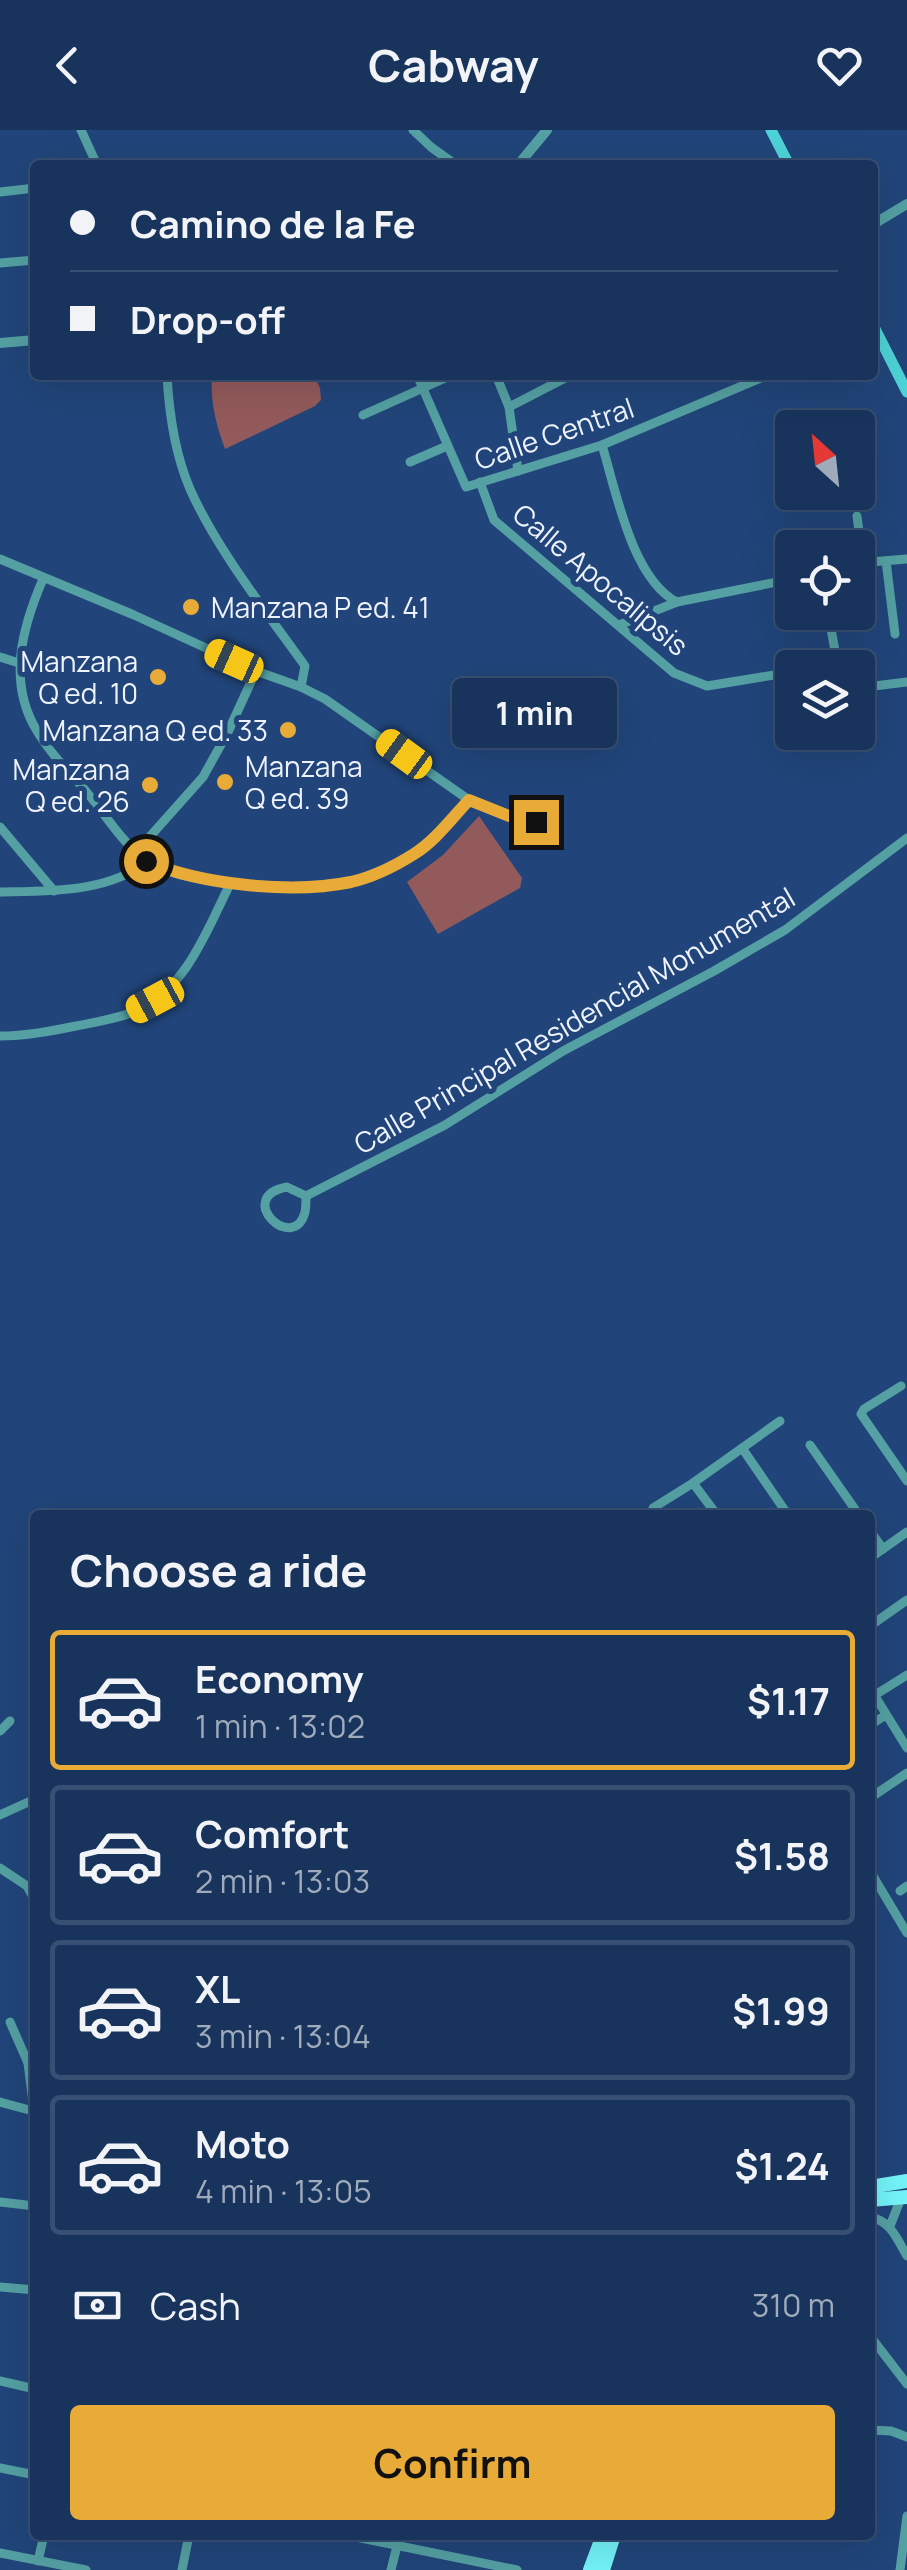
<!DOCTYPE html>
<meta charset="utf-8">
<style>
:root{--surface:#19345c;--page:#263f65;--text:#f1f3f6;--muted:#9faabb;--line:#374f72;--accent:#e9ab38}
body{margin:0;font-family:Manrope,sans-serif;background:var(--page);color:var(--text);height:100vh;display:flex;flex-direction:column;font-size:38px;white-space:nowrap}
*{box-sizing:border-box;margin:0}
p{font-size:32px;color:var(--muted)}
.icon{flex:none;width:55px;height:55px;fill:none;stroke:currentColor;stroke-width:2;stroke-linecap:round;stroke-linejoin:round}
.map{position:relative;flex:1;overflow:hidden}
.side{position:absolute;left:30px;top:1380px;width:845px;height:1030px;display:flex;flex-direction:column;background:var(--surface);border-radius:10px;box-shadow:0 10px 40px #0002,0 0 0 2px var(--line)}
.side>*{flex:none}
.hud{position:absolute;left:30px;top:30px;width:848px;height:220px;border-radius:10px;box-shadow:0 10px 40px #0002,0 0 0 2px var(--line);display:grid;align-content:center;height:220px;padding:0 40px;background:var(--surface)}
.needle{width:65px;rotate:333deg}
.controls{position:absolute;left:775px;top:280px;display:grid;gap:20px}
.controls a{display:grid;place-items:center;width:100px;height:100px;border-radius:10px;background:var(--surface);box-shadow:0 10px 40px #0002,0 0 0 2px var(--line);font-size:50px}
.end{position:absolute;width:45px;height:45px;margin:-22px;border:12px solid #e9ab38;background:#111;box-shadow:0 0 0 5px #111}
.from{border-radius:50%}
.bubble{position:absolute;height:70px;border-radius:10px;background:var(--surface);box-shadow:0 10px 40px #0002,0 0 0 2px var(--line);font-size:32px;font-weight:700;line-height:70px;text-align:center}
.car{position:absolute;width:30px;height:60px;margin:-30px -15px;border-radius:12px;box-shadow:0 0 8px 2px #0007;background:linear-gradient(#f5c518 24%,#345 0 40%,#f5c518 0 76%,#345 0 86%,#f5c518 0)}
.hud b{display:flex;align-items:center;gap:35px;height:95px;font-size:38px}
.hud b+b{border-top:2px solid var(--line)}
.hud i{width:25px;height:25px;background:var(--text)}
ul{padding:0;list-style:none}
li{display:flex;align-items:center;gap:30px;height:140px;margin:0 20px 15px;padding:0 20px;border:5px solid var(--line);border-radius:10px}
li div{flex:1}
li b{display:block;font-size:38px}
li em{font-style:normal;font-weight:700}
li.selected{border-color:var(--accent)}
li>.icon{width:90px;height:90px;stroke-width:1.5}
h2{padding:0 40px;font-size:45px;line-height:120px}
.pay{display:flex;align-items:center;gap:25px;height:110px;padding:0 40px;font-size:38px}
.pay p{margin-inline-start:auto}
.primary-button{display:flex;gap:20px;margin-top:auto;padding:20px 40px}
.primary-button a{flex:1;height:115px;border-radius:10px;background:var(--accent);color:#111;font-size:40px;font-weight:700;line-height:115px;text-align:center}
header{display:flex;justify-content:space-between;align-items:center;height:130px;padding:0 40px;background:var(--surface);font-size:45px;font-weight:700}
.map>svg:first-child{display:block}
.green{fill:#935a5b}
.lines{fill:none;stroke-linecap:round;stroke-linejoin:round}
.minor{stroke:#54a0a3;stroke-width:9}
.tertiary{stroke:#54a0a3;stroke-width:10}
.secondary{stroke:#4dd3d7;stroke-width:11}
.primary{stroke:#73f4f9;stroke-width:14}
.route{stroke:#e9ab38;stroke-width:12}
.poi-dot{fill:#e9ab38;stroke:#21457a;stroke-width:4}
.labels{text-anchor:middle;dominant-baseline:central;stroke-width:10;stroke-linejoin:round;paint-order:stroke}
.street-label{font-size:28px;fill:#eef2f9;stroke:#21457a}
.poi-label{font-size:28px;fill:#eef2f9;stroke:#21457a;text-anchor:end}
</style>
<header><svg class="icon" aria-label="back" viewBox="0 0 24 24"><path d="M15 5l-7 7 7 7"/></svg>Cabway<svg class="icon" aria-label="heart" viewBox="0 0 24 24"><path d="M12 20l-8-8c-3-5 5-10 8-4 3-6 11-1 8 4z"/></svg></header>
<div class="map">
<svg width="907" height="2440" viewBox="0 0 907 2440">
<rect width="100%" height="100%" fill="#21457a"/>
<g class="green">
<path d="M212 245H314L320 258 321 270 315 276 225 319C216 295 210 271 212 245Z"/>
<path d="M479 686 522 748 520 758 438 804 407 752 443 725Z"/>
</g>
<g class="lines">
<g class="minor">
<path d="M81 0 97 35"/>
<path d="M413 0 431 17 456 35"/>
<path d="M0 62 35 58"/>
<path d="M0 133 35 130"/>
<path d="M167 245C169 283 175 324 190 359 216 418 267 483 305 536L301 557"/>
<path d="M417 245 466 357 602 315 768 245"/>
<path d="M496 245 509 277 518 341"/>
<path d="M509 277 571 245"/>
<path d="M363 285 452 245"/>
<path d="M602 315C616 361 632 449 677 472"/>
<path d="M410 332 447 316"/>
<path d="M480 352 494 390 674 543 707 556 792 542"/>
<path d="M857 386 863 432"/>
<path d="M0 429 134 485 256 541 301 557 325 569 469 670 515 688 535 692"/>
<path d="M886 431 895 504"/>
<path d="M858 433 907 429"/>
<path d="M43 449C22 498 7 552 37 601 50 623 68 641 85 660 104 683 121 711 144 729 181 758 308 762 353 751 367 748 382 741 395 735 426 719 446 695 469 670"/>
<path d="M828 482 838 538"/>
<path d="M619 495 677 472 792 449"/>
<path d="M0 527 19 533"/>
<path d="M822 538 838 535"/>
<path d="M858 558 907 552"/>
<path d="M0 697 54 761"/>
<path d="M137 721 203 647 228 602 256 541"/>
<path d="M0 762C45 761 111 763 146 731"/>
<path d="M0 906C26 906 51 901 76 896 96 892 117 889 136 881 187 858 207 800 230 754"/>
<path d="M287 1057 306 1066C306 1071 306 1077 305 1082 294 1125 233 1067 287 1057Z"/>
<path d="M306 1066 445 995 563 921 714 841 785 800 907 708"/>
<path d="M901 1256 864 1279 861 1284 907 1351"/>
<path d="M810 1315 859 1385"/>
<path d="M742 1318 788 1385"/>
<path d="M653 1378 693 1353"/>
<path d="M717 1385 693 1353 780 1291"/>
<path d="M870 1401 883 1419"/>
<path d="M870 1428 907 1402"/>
<path d="M870 1496 907 1470"/>
<path d="M870 1558 907 1618"/>
<path d="M875 1565 907 1545"/>
<path d="M870 1595 886 1585"/>
<path d="M0 1601 10 1591"/>
<path d="M870 1668 907 1643"/>
<path d="M0 1685 35 1669"/>
<path d="M0 1738 27 1756 35 1771"/>
<path d="M870 1741 907 1803"/>
<path d="M900 1761 907 1756"/>
<path d="M10 1892 28 1933"/>
<path d="M35 1930 28 1933 35 1988"/>
<path d="M0 1972 33 1981"/>
<path d="M0 2072 35 2076"/>
<path d="M870 2087C891 2091 897 2109 907 2126"/>
<path d="M890 2096 901 2068"/>
<path d="M0 2157 35 2160"/>
<path d="M870 2206 907 2254"/>
<path d="M0 2251 35 2259"/>
<path d="M870 2300 891 2301 907 2307"/>
<path d="M0 2338 35 2345"/>
<path d="M346 2405 517 2440"/>
<path d="M0 2423 86 2440"/>
<path d="M38 2431 44 2405"/>
<path d="M182 2440 189 2405"/>
<path d="M391 2440 397 2416"/>
<path d="M900 2440 907 2386"/>
</g>
<g class="tertiary">
<path d="M518 35 547 0"/>
<path d="M872 95 907 74"/>
<path d="M0 213 35 210"/>
</g>
<g class="secondary">
<path d="M771 0 789 35"/>
<path d="M872 193 907 262"/>
</g>
<g class="primary">
<path d="M870 2057 907 2051"/>
<path d="M870 2070 907 2067"/>
<path d="M590 2440 603 2405"/>
<path d="M603 2440 614 2405"/>
</g>
</g>
<g class="lines">
<path class="route" d="M146 731C201 755 292 764 351 752 373 747 395 736 414 724 435 711 452 688 469 670L514 688 536 692"/>
</g>
<g class="poi-dot">
<circle cx="191" cy="477" r="10"/>
<circle cx="158" cy="547" r="10"/>
<circle cx="288" cy="600" r="10"/>
<circle cx="225" cy="652" r="10"/>
<circle cx="150" cy="655" r="10"/>
</g>
<g class="labels">
<g class="street-label">
<text transform="translate(554 303) rotate(-19)">Calle Central</text>
<text transform="translate(601 449) rotate(40)">Calle Apocalipsis</text>
<text transform="translate(574 890) rotate(-30)">Calle Principal Residencial Monumental</text>
</g>
<g class="poi-label">
<text x="211" y="477" text-anchor="start">Manzana P ed. 41</text>
<text x="138" y="531">Manzana<tspan x="138" dy="32">Q ed. 10</tspan></text>
<text x="268" y="600">Manzana Q ed. 33</text>
<text x="245" y="636" text-anchor="start">Manzana<tspan x="245" dy="32">Q ed. 39</tspan></text>
<text x="130" y="639">Manzana<tspan x="130" dy="32">Q ed. 26</tspan></text>
</g>
</g>
</svg>
<div class="controls">
<a><svg class="needle" viewBox="-14 -14 28 28"><path d="M0-13l5 13h-10z" fill="#e53935"/><path d="M0 13l5-13h-10z" fill="#9faabb"/></svg></a>
<a><svg class="icon" aria-label="locate" viewBox="0 0 24 24"><circle cx="12" cy="12" r="6"/><path d="M12 2v4M12 18v4M2 12h4M18 12h4"/></svg></a>
<a><svg class="icon" aria-label="layers" viewBox="0 0 24 24"><path d="M12 4l9 5-9 5-9-5zM3 14l9 5 9-5"/></svg></a>
</div>
<i class="end from" style="left:146px;top:731px"></i>
<i class="end" style="left:536px;top:692px"></i>
<div class="bubble" style="left:452px;top:548px;width:165px">1 min</div>
<i class="car" style="left:234px;top:531px;rotate:294deg"></i>
<i class="car" style="left:404px;top:624px;rotate:306deg"></i>
<i class="car" style="left:155px;top:870px;rotate:242deg"></i>
<div class="hud">
<b><i class="from"></i>Camino de la Fe</b>
<b><i></i>Drop-off</b>
</div>
<section class="side">
<h2>Choose a ride</h2>
<ul>
<li class="selected"><svg class="icon" aria-label="car" viewBox="0 0 24 24"><path d="M5 17H2v-5l4-1 3-4h7l3 4 3 1v5h-3M9 17h6M6 11h13"/><circle cx="7" cy="17" r="2"/><circle cx="17" cy="17" r="2"/></svg><div><b>Economy</b><p>1 min · 13:02</p></div><em>$1.17</em></li>
<li><svg class="icon" aria-label="car" viewBox="0 0 24 24"><path d="M5 17H2v-5l4-1 3-4h7l3 4 3 1v5h-3M9 17h6M6 11h13"/><circle cx="7" cy="17" r="2"/><circle cx="17" cy="17" r="2"/></svg><div><b>Comfort</b><p>2 min · 13:03</p></div><em>$1.58</em></li>
<li><svg class="icon" aria-label="car" viewBox="0 0 24 24"><path d="M5 17H2v-5l4-1 3-4h7l3 4 3 1v5h-3M9 17h6M6 11h13"/><circle cx="7" cy="17" r="2"/><circle cx="17" cy="17" r="2"/></svg><div><b>XL</b><p>3 min · 13:04</p></div><em>$1.99</em></li>
<li><svg class="icon" aria-label="car" viewBox="0 0 24 24"><path d="M5 17H2v-5l4-1 3-4h7l3 4 3 1v5h-3M9 17h6M6 11h13"/><circle cx="7" cy="17" r="2"/><circle cx="17" cy="17" r="2"/></svg><div><b>Moto</b><p>4 min · 13:05</p></div><em>$1.24</em></li>
</ul>
<div class="pay"><svg class="icon" aria-label="cash" viewBox="0 0 24 24"><path d="M3 7h18v10H3z"/><circle cx="12" cy="12" r="2"/></svg>Cash<p>310 m</p></div>
<div class="primary-button"><a>Confirm</a></div>
</section>
</div>
